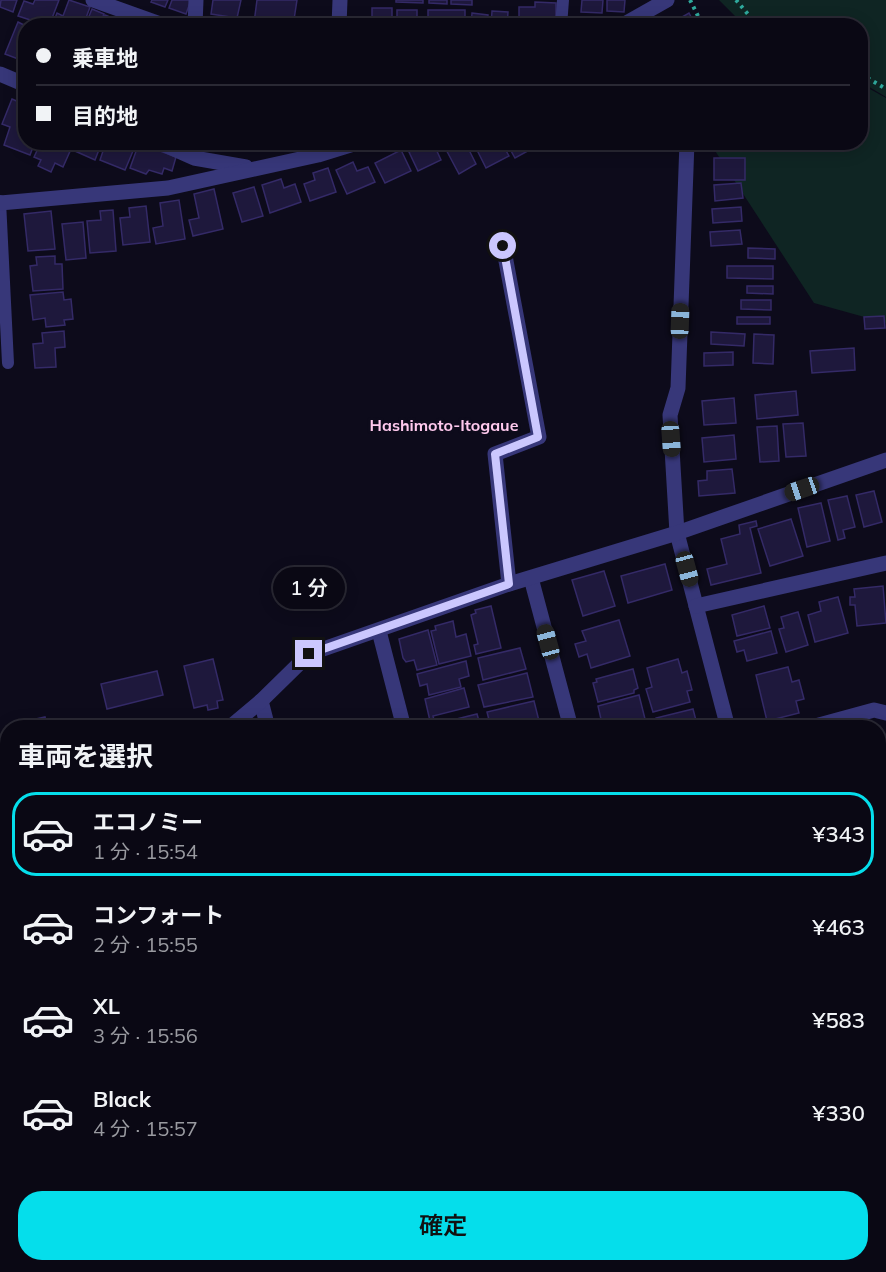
<!DOCTYPE html>
<html lang="ja">
<meta charset="utf-8">
<style>
:root{--surface:#0a0814;--page:#181622;--text:#f1f3f6;--muted:#999aa0;--line:#2a2934;--accent:#05deeb}
body{margin:0;font-family:Mulish,"Noto Sans JP",sans-serif;background:var(--page);color:var(--text);height:100vh;display:flex;flex-direction:column;font-size:22px;white-space:nowrap}
*{box-sizing:border-box;margin:0}
p{font-size:20px;color:var(--muted)}
.icon{flex:none;width:33px;height:33px;fill:none;stroke:currentColor;stroke-width:2;stroke-linecap:round;stroke-linejoin:round}
.map{position:relative;flex:1;overflow:hidden}
.panel{position:absolute;left:0px;top:720px;width:886px;height:552px;display:flex;flex-direction:column;background:var(--surface);border-radius:24px 24px 0 0;box-shadow:0 3px 15px #0003,0 0 0 2px var(--line)}
.panel>*{flex:none}
.banner{position:absolute;left:18px;top:18px;width:850px;height:132px;border-radius:24px;box-shadow:0 3px 15px #0003,0 0 0 2px var(--line);display:grid;align-content:center;height:132px;padding:0 18px;background:var(--surface)}
.end{position:absolute;width:27px;height:27px;margin:-14px;border:8px solid #cbc7fe;background:#111;box-shadow:0 0 0 3px #111}
.from{border-radius:50%}
.bubble{position:absolute;height:42px;border-radius:21px;background:var(--surface);box-shadow:0 3px 15px #0003,0 0 0 2px var(--line);font-size:20px;font-weight:600;line-height:42px;text-align:center}
.car{position:absolute;width:18px;height:36px;margin:-18px -9px;border-radius:8px;box-shadow:0 0 4px 2px #0007;background:linear-gradient(#222 24%,#8ab4d8 0 40%,#222 0 76%,#8ab4d8 0 86%,#222 0)}
.banner b{display:flex;align-items:center;gap:21px;height:57px;font-size:22px}
.banner b+b{border-top:2px solid var(--line)}
.banner i{width:15px;height:15px;background:var(--text)}
ul{padding:0;list-style:none}
li{display:flex;align-items:center;gap:18px;height:84px;margin:0 12px 9px;padding:0 6px;border:3px solid transparent;border-radius:24px}
li div{flex:1}
li b{display:block;font-size:22px}
li em{font-style:normal;font-weight:600}
li.current{border-color:var(--accent)}
li>.icon{width:54px;height:54px;stroke-width:1.5}
h2{padding:0 18px;font-size:27px;line-height:72px}
.action{display:flex;gap:12px;margin-top:auto;padding:12px 18px}
.action a{flex:1;height:69px;border-radius:24px;background:var(--accent);color:#111;font-size:24px;font-weight:600;line-height:69px;text-align:center}
.map>svg:first-child{display:block}
.green{fill:#0f2523}
.building{fill:#1e183c;stroke:#342a67;stroke-width:1.5}
.lines{fill:none;stroke-linecap:round;stroke-linejoin:round}
.path{stroke:#2faa9d;stroke-width:4;stroke-dasharray:3 4.5;stroke-linecap:butt}
.service{stroke:#373779;stroke-width:12}
.minor{stroke:#373779;stroke-width:15}
.route{stroke:#cbc7fe;stroke-width:8}
.labels{text-anchor:middle;dominant-baseline:central;stroke-width:6;stroke-linejoin:round;paint-order:stroke}
.neighbourhood-label{font-size:16px;font-weight:bold;fill:#fec9ed;stroke:#0d0b1b}
</style>
<div class="map">
<svg width="886" height="1272" viewBox="0 0 886 1272">
<rect width="100%" height="100%" fill="#0d0b1b"/>
<g class="green">
<path d="M719 0H886V97L861 82V26L744 25Z"/>
<path d="M861 84 886 98V323L814 303 710 143 861 142Z"/>
</g>
<g class="building">
<path d="M1 0H17L13 12 0 7Z"/>
<path d="M35 0H59L49 26 18 16 24 1 33 4Z"/>
<path d="M69 0 90 7 83 26H52L57 13 63 16Z"/>
<path d="M152 0H168L165 7 151 2Z"/>
<path d="M172 0H191L186 14 169 8Z"/>
<path d="M213 0H241L237 18 211 14Z"/>
<path d="M257 0H297L293 26 254 23Z"/>
<path d="M396 0H423V3L396 2Z"/>
<path d="M429 0H447V4L429 3Z"/>
<path d="M451 0H472V5L451 4Z"/>
<path d="M582 0H603L602 13 581 12Z"/>
<path d="M607 0H625L624 12 607 11Z"/>
<path d="M535 2 556 3V19L519 18V7H535Z"/>
<rect x="372" y="8" width="20" height="18"/>
<path d="M92 9 104 14 99 26H85Z"/>
<rect x="397" y="10" width="20" height="16"/>
<rect x="428" y="10" width="37" height="16"/>
<path d="M492 11 508 12 507 26H491Z"/>
<path d="M472 13 488 15 487 26H471Z"/>
<path d="M689 13 696 26H678L675 21Z"/>
<path d="M105 15 117 20 115 26H101Z"/>
<path d="M514 20 552 22V26H514Z"/>
<path d="M18 22 26 26V62L5 54Z"/>
<path d="M12 99 26 105V142H35L30 155 4 145 10 127 2 124Z"/>
<path d="M41 142H57L71 149 63 167 55 163 51 172 38 166 41 160 34 157Z"/>
<path d="M79 142H102L95 160 75 151Z"/>
<path d="M106 142 136 144 125 170 100 160Z"/>
<path d="M442 142H465L476 164 459 174Z"/>
<path d="M473 142H501L509 156 486 168Z"/>
<path d="M506 142H535L537 146 515 158Z"/>
<path d="M541 142H558L545 150Z"/>
<path d="M139 143 176 157 172 171 164 168 162 174 149 170 146 174 130 168Z"/>
<path d="M425 144 428 150 435 147 441 160 418 171 409 152Z"/>
<path d="M401 150 411 171 385 183 375 163Z"/>
<rect x="714" y="158" width="31" height="22"/>
<path d="M353 162 357 171 368 167 375 182 347 194 336 170Z"/>
<path d="M328 168 336 192 310 201 304 184 315 180 313 173Z"/>
<path d="M281 179 284 188 295 184 301 202 270 213 262 185Z"/>
<path d="M741 183 743 198 715 201 714 185Z"/>
<path d="M254 187 263 216 242 222 233 193Z"/>
<path d="M214 189 223 229 193 236 189 220 199 218 194 194Z"/>
<path d="M179 200 185 239 156 244 153 228 163 226 160 203Z"/>
<path d="M146 206 150 242 123 245 120 218 130 217 129 208Z"/>
<path d="M741 207 742 221 713 223 712 209Z"/>
<path d="M113 210 116 251 90 253 87 221 101 220 100 211Z"/>
<path d="M51 211 55 249 28 251 24 214Z"/>
<path d="M83 222 86 258 66 260 62 224Z"/>
<path d="M740 230 742 244 711 246 710 232Z"/>
<path d="M748 248 775 249V259L748 258Z"/>
<path d="M55 256V264H62L63 289 33 291 30 266 37 265 36 257Z"/>
<path d="M727 266H773V279L727 278Z"/>
<path d="M747 286H773V294L747 293Z"/>
<path d="M63 292 64 300 71 299 73 319 64 320 65 325 46 327 45 318 33 320 30 295Z"/>
<path d="M741 300H771V310L741 309Z"/>
<path d="M884 316 885 328 865 329 864 317Z"/>
<rect x="737" y="317" width="33" height="7"/>
<path d="M64 331 65 347 55 348 56 367 35 368 33 344 43 343 42 333Z"/>
<path d="M711 332 745 334 744 346 711 344Z"/>
<path d="M754 334 774 335 773 364 753 363Z"/>
<path d="M854 348 855 370 812 373 810 351Z"/>
<path d="M733 352V365L704 366V353Z"/>
<path d="M796 391 798 415 757 419 755 395Z"/>
<path d="M734 398 736 423 704 425 702 401Z"/>
<path d="M803 423 806 456 786 457 783 424Z"/>
<path d="M777 426 779 461 760 462 757 427Z"/>
<path d="M734 435 736 459 704 462 702 438Z"/>
<path d="M732 469 735 493 699 496 698 481 707 480V471Z"/>
<path d="M874 491 882 522 864 527 856 495Z"/>
<path d="M847 496 855 527 843 530 845 538 838 540 828 500Z"/>
<path d="M821 503 830 541 807 547 798 508Z"/>
<path d="M791 519 803 556 770 566 758 529Z"/>
<path d="M756 521 757 526 750 528 761 573 711 585 707 569 727 564 721 539 740 534 739 525Z"/>
<path d="M665 564 672 590 628 603 621 576Z"/>
<path d="M604 571 615 606 583 616 572 580Z"/>
<path d="M883 586 886 623 857 626 855 605H850V597H855L854 589Z"/>
<path d="M838 597 848 633 815 642 808 615 821 611 819 602Z"/>
<path d="M491 606 501 648 476 654 474 645 478 644 471 615 476 613 475 610Z"/>
<path d="M764 606 770 628 737 636 732 615Z"/>
<path d="M798 612 808 645 786 652 779 629 784 628 781 617Z"/>
<path d="M619 620 630 656 591 668 587 654 579 657 575 644 586 641 582 631Z"/>
<path d="M453 621 456 637 466 634 471 656 439 664 431 631 436 630 435 626Z"/>
<path d="M428 630 437 665 417 670 414 660 406 662 403 658 399 639Z"/>
<path d="M771 631 777 653 747 661 744 650 737 652 734 641Z"/>
<path d="M520 648 526 669 483 680 478 658Z"/>
<path d="M213 659 223 700 217 701 218 708 208 710 207 705 194 708 184 666Z"/>
<path d="M678 659 682 673 687 671 692 690 687 691 690 702 653 712 646 689 652 687 647 668Z"/>
<path d="M466 661 469 676 459 679 461 687 429 695 427 684 420 686 417 674Z"/>
<path d="M788 667 792 682 799 680 804 699 796 701 799 713 767 721 756 675Z"/>
<path d="M633 669 638 688 634 690V693L598 702 593 683 597 682 596 679Z"/>
<path d="M157 671 163 695 107 709 101 684Z"/>
<path d="M527 673 533 697 484 707 478 685Z"/>
<path d="M464 688 469 707 433 716 434 720 430 721 425 699Z"/>
<path d="M639 695 645 719 603 728 598 706Z"/>
<path d="M534 701 539 721 512 728H491L487 712Z"/>
<path d="M693 709 698 728H658L656 718Z"/>
<path d="M477 714 481 728H433L432 725Z"/>
<path d="M45 717 48 728H19L18 723Z"/>
<path d="M642 721 644 728H621Z"/>
<path d="M886 741V776L879 769 882 767 879 764V748Z"/>
<path d="M879 789 886 816V834L879 836Z"/>
<path d="M0 800 7 828 0 829Z"/>
<path d="M0 845 5 860H8V875L0 876Z"/>
<path d="M886 888V934L879 935V889Z"/>
<path d="M886 969V995L879 987V975Z"/>
<path d="M879 999 885 1007 879 1012Z"/>
<path d="M879 1043 886 1051 879 1056Z"/>
<path d="M879 1095 886 1104 879 1109Z"/>
<path d="M885 1179 886 1253 879 1259V1184Z"/>
<path d="M677 1264H696L687 1272H684Z"/>
<path d="M773 1264H793L799 1272H776Z"/>
</g>
<g class="lines">
<g class="path">
<path d="M690 0 703 26"/>
<path d="M736 0 758 26"/>
<path d="M861 74 886 89"/>
</g>
<g class="service">
<path d="M561 26 563 0"/>
<path d="M0 201 8 363"/>
</g>
<g class="minor">
<path d="M93 0 166 26"/>
<path d="M195 26 196 0"/>
<path d="M339 26 340 0"/>
<path d="M621 26 667 0"/>
<path d="M0 74 26 85"/>
<path d="M158 142 194 158 246 167"/>
<path d="M687 142 678 388 670 415 677 533 728 728"/>
<path d="M0 203 168 188 318 155 360 142"/>
<path d="M503 245 539 437 495 454 509 584"/>
<path d="M531 578 571 728"/>
<path d="M696 606 886 563"/>
<path d="M379 631 404 728"/>
<path d="M261 701 268 728"/>
<path d="M229 728 261 701 309 654 509 584 677 533 886 460"/>
<path d="M808 728 874 710 886 713"/>
<path d="M879 870 886 868"/>
<path d="M0 903 8 899"/>
<path d="M0 955 8 1074"/>
<path d="M879 1152 886 1147"/>
<path d="M20 1264V1272"/>
<path d="M234 1264 239 1272"/>
<path d="M503 1264 509 1272"/>
<path d="M661 1264 667 1272"/>
<path d="M80 1272 106 1267 191 1264"/>
<path d="M464 1272 480 1264"/>
<path d="M722 1272 732 1264"/>
</g>
</g>
<g class="lines">
<path class="route" d="M309 654 509 584 495 454 538 437 503 246"/>
</g>
<g class="labels">
<g class="neighbourhood-label">
<text x="444" y="425">Hashimoto-Itogaue</text>
</g>
</g>
</svg>
<i class="end from" style="left:503px;top:246px"></i>
<i class="end" style="left:309px;top:654px"></i>
<div class="bubble" style="left:273px;top:567px;width:72px">1 分</div>
<i class="car" style="left:680px;top:321px;rotate:2deg"></i>
<i class="car" style="left:671px;top:439px;rotate:176deg"></i>
<i class="car" style="left:802px;top:489px;rotate:251deg"></i>
<i class="car" style="left:687px;top:569px;rotate:165deg"></i>
<i class="car" style="left:548px;top:642px;rotate:345deg"></i>
<div class="banner">
<b><i class="from"></i>乗車地</b>
<b><i></i>目的地</b>
</div>
<section class="panel">
<h2>車両を選択</h2>
<ul>
<li class="current"><svg class="icon" aria-label="car" viewBox="0 0 24 24"><path d="M5 17H2v-5l4-1 3-4h7l3 4 3 1v5h-3M9 17h6M6 11h13"/><circle cx="7" cy="17" r="2"/><circle cx="17" cy="17" r="2"/></svg><div><b>エコノミー</b><p>1 分 · 15:54</p></div><em>¥343</em></li>
<li><svg class="icon" aria-label="car" viewBox="0 0 24 24"><path d="M5 17H2v-5l4-1 3-4h7l3 4 3 1v5h-3M9 17h6M6 11h13"/><circle cx="7" cy="17" r="2"/><circle cx="17" cy="17" r="2"/></svg><div><b>コンフォート</b><p>2 分 · 15:55</p></div><em>¥463</em></li>
<li><svg class="icon" aria-label="car" viewBox="0 0 24 24"><path d="M5 17H2v-5l4-1 3-4h7l3 4 3 1v5h-3M9 17h6M6 11h13"/><circle cx="7" cy="17" r="2"/><circle cx="17" cy="17" r="2"/></svg><div><b>XL</b><p>3 分 · 15:56</p></div><em>¥583</em></li>
<li><svg class="icon" aria-label="car" viewBox="0 0 24 24"><path d="M5 17H2v-5l4-1 3-4h7l3 4 3 1v5h-3M9 17h6M6 11h13"/><circle cx="7" cy="17" r="2"/><circle cx="17" cy="17" r="2"/></svg><div><b>Black</b><p>4 分 · 15:57</p></div><em>¥330</em></li>
</ul>
<div class="action"><a>確定</a></div>
</section>
</div>
